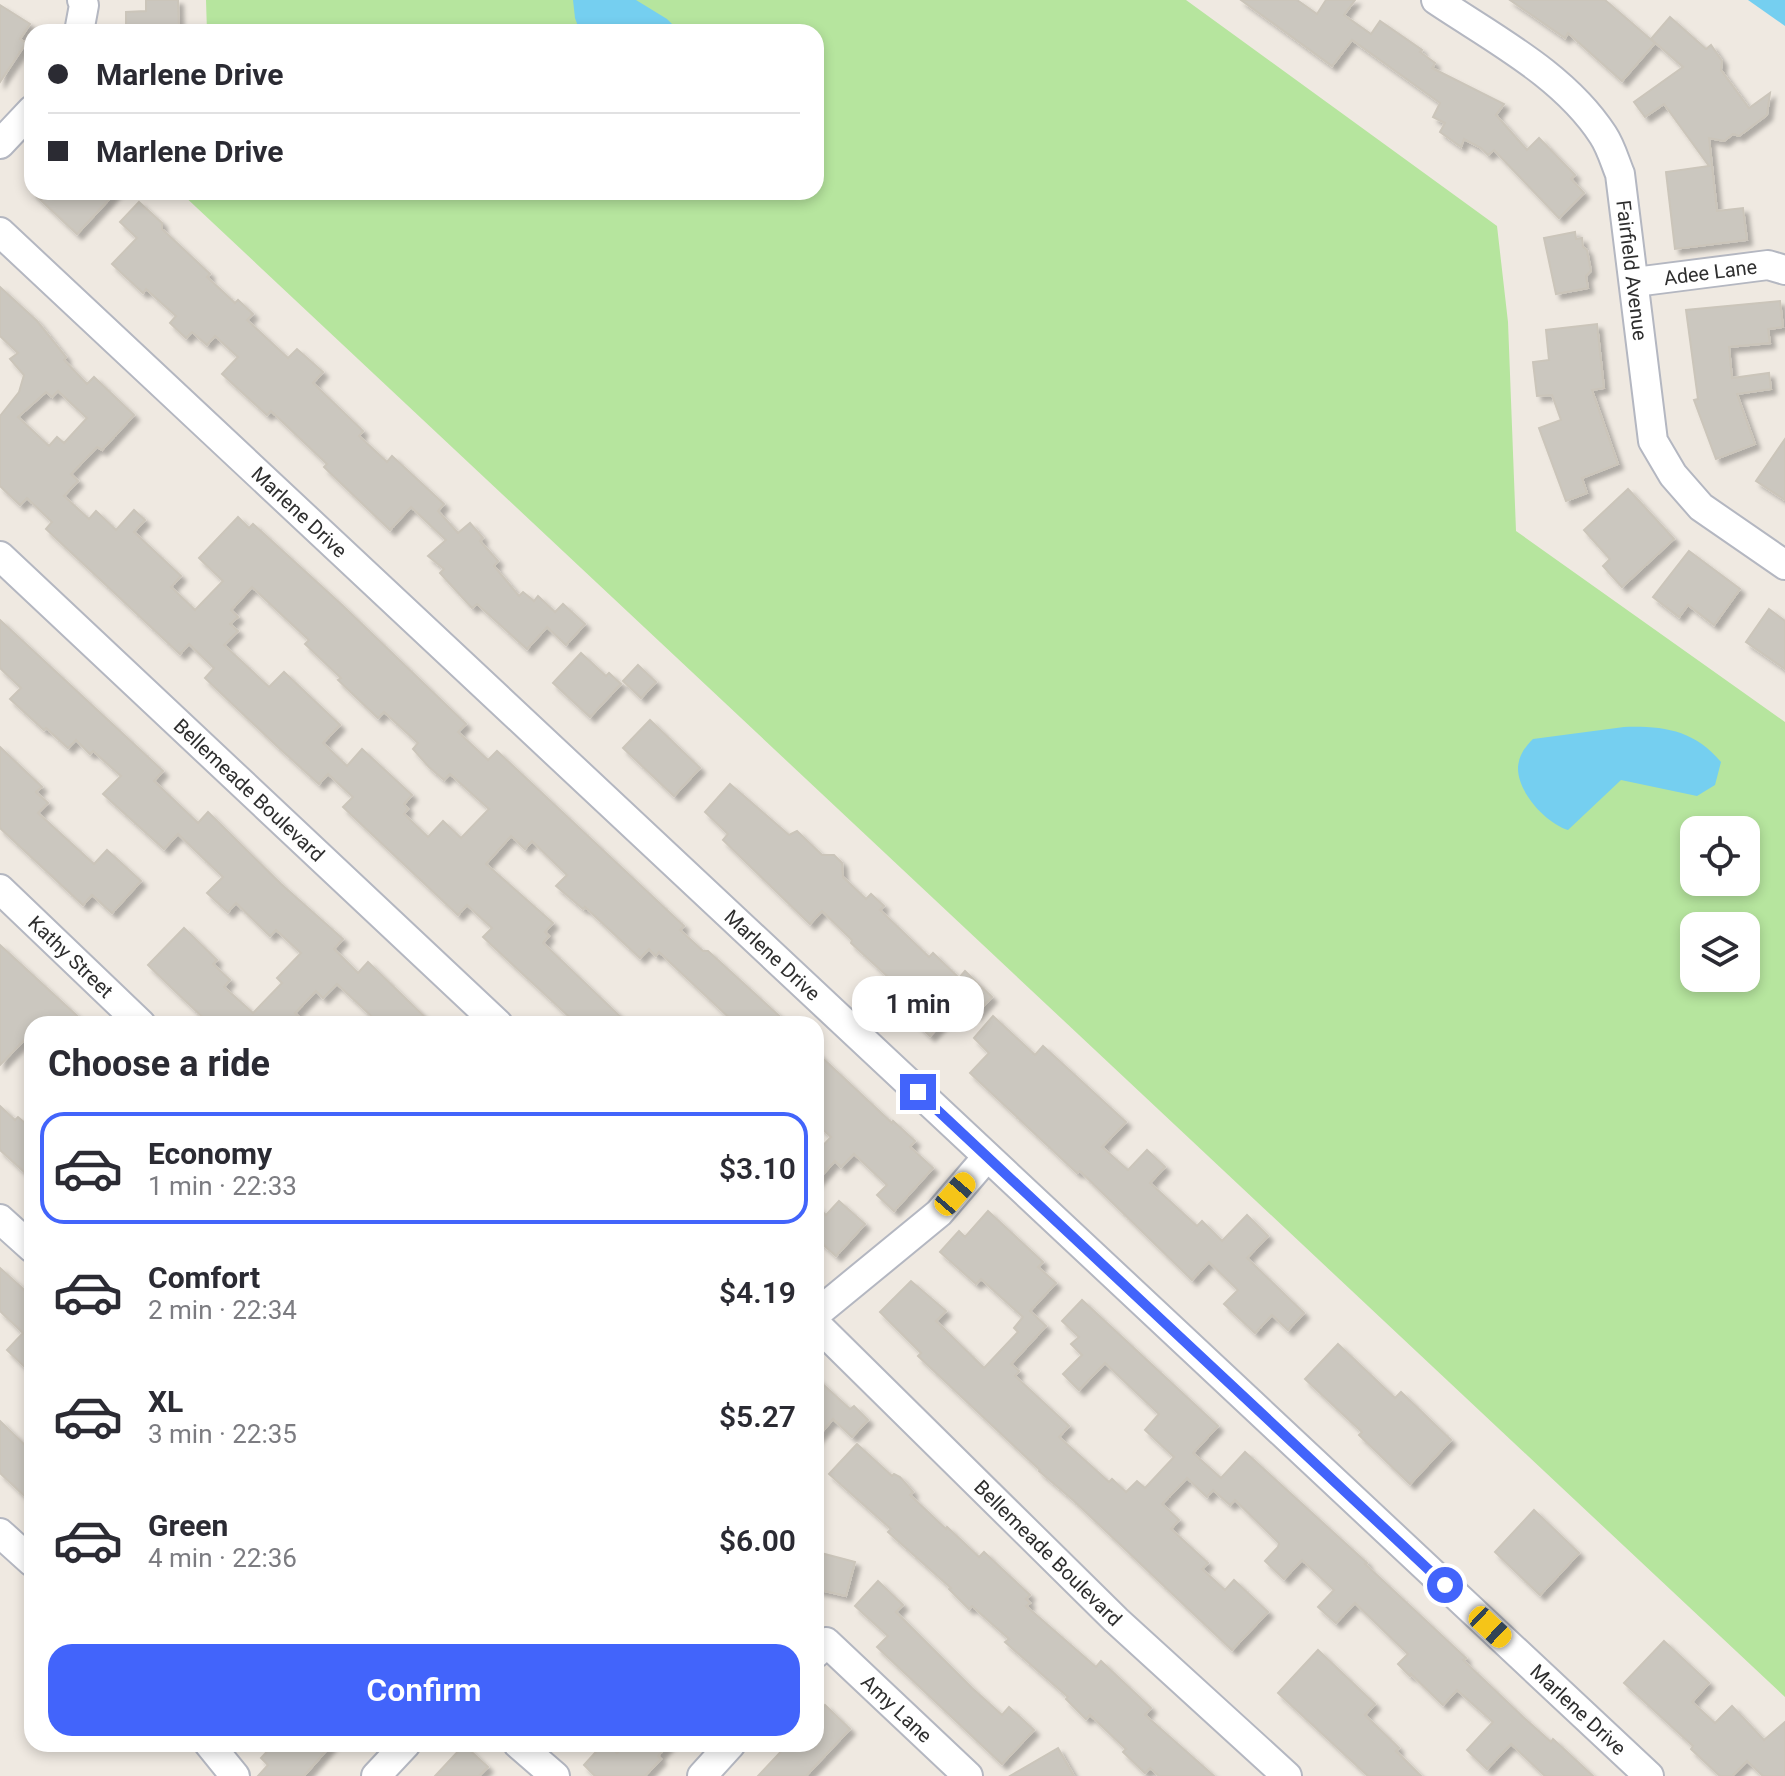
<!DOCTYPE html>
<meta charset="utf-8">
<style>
:root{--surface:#fff;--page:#f2f2f3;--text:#2b2b33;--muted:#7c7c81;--line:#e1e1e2;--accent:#4264fb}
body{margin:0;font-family:Roboto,sans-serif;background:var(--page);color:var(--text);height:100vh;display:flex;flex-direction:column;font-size:30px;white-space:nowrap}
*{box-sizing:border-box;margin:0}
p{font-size:26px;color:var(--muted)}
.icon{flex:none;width:44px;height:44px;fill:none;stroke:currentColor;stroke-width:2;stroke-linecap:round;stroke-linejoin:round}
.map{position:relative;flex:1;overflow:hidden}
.drawer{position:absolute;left:24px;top:1016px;width:800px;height:736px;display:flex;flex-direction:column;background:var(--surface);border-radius:24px;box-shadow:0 4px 12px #0003}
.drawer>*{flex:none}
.hud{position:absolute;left:24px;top:24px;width:800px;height:176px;border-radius:24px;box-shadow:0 4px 12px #0003;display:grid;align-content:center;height:176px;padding:0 24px;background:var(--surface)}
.controls{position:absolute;left:1680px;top:816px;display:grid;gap:16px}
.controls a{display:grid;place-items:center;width:80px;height:80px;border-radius:16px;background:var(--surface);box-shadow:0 4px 12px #0003;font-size:40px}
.end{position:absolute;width:36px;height:36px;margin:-18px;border:10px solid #4264fb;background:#fff;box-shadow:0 0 0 4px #fff}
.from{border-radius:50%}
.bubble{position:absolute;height:56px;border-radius:24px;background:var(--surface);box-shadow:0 4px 12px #0003;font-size:26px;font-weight:600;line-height:56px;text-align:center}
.car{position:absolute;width:24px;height:48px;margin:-24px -12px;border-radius:10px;box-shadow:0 0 6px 2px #0007;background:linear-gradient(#f5c518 24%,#345 0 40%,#f5c518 0 76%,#345 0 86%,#f5c518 0)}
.hud b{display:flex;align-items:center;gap:28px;height:76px;font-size:30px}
.hud b+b{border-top:2px solid var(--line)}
.hud i{width:20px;height:20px;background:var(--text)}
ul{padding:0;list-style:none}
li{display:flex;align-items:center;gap:24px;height:112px;margin:0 16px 12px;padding:0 8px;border:4px solid transparent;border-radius:24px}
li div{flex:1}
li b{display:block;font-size:30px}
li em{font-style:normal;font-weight:600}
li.active{border-color:var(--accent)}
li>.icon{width:72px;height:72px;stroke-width:1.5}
h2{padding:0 24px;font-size:36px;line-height:96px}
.button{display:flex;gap:16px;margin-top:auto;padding:16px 24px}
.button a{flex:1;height:92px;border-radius:24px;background:var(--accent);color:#fff;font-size:32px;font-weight:600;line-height:92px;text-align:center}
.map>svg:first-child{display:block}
.green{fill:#b6e59e;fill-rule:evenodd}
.water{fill:#75cff0}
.building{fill:#cbc7bf;stroke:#cbc5ba;stroke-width:2;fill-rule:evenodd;filter:url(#shadow)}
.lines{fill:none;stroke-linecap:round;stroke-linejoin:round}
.minor-casing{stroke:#b4b7c1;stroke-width:32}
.minor{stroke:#fff;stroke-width:28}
.route{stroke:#4264fb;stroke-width:10}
.labels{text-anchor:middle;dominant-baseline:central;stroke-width:8;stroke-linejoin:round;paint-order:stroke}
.street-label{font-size:20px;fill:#2e2e2e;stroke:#fff}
</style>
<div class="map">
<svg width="1785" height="1776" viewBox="0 0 1785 1776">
<defs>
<filter id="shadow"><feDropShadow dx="5" dy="5" stdDeviation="2" flood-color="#0004"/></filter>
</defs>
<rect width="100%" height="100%" fill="#efe9e1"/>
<path class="green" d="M206 0H1186L1497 226 1508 322 1516 531 1785 722V1697L180 192H816V32H207ZM1694 830H1746V882H1694ZM1694 926H1746V978H1694Z"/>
<g class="water">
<path d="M573 0H636L667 19 680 32H580L575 18Z"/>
<path d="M1748 0H1785V26Z"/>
<path d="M1624 727C1664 726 1694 730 1721 762L1715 785 1697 796 1621 780 1568 830C1546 823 1517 792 1518 767 1519 755 1525 747 1533 739Z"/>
</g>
<g class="building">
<path d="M146 0H178L179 32H126V12L146 11Z"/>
<path d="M1241 0H1297L1317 14 1326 0H1355L1344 15 1371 34 1380 21 1422 50 1420 52 1435 63 1432 68 1504 104 1496 115 1527 150 1539 138 1575 175 1571 179 1584 193 1559 218 1494 150 1488 155 1481 148 1464 139 1461 147 1440 132 1445 123 1433 117 1440 103 1352 40 1332 66Z"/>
<path d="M1510 0H1605L1655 43 1622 81 1568 33 1565 38Z"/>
<path d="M0 5 30 24 20 39 26 43 0 82Z"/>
<path d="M1670 17 1706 49 1711 45 1722 61 1721 70 1749 108 1770 93 1767 115 1739 136 1733 134 1724 141 1709 138 1717 211 1743 208 1747 240 1675 249 1666 172 1709 166 1664 104 1645 117 1634 102 1683 67 1651 39Z"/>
<path d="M32 192H116L77 234Z"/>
<path d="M139 202 162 223V229L210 274 207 277 235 303 238 300 253 314 247 320 288 358 297 349 323 372 313 383 363 431 359 436 387 462 392 456 444 504 438 511 458 533 470 523 483 538 480 541 498 561 494 566 519 596 523 592 534 601 538 596 555 612 563 604 585 624 566 645 547 627 527 649 477 604 472 608 440 573 444 569 428 556 446 540 411 507 390 530 324 467 327 464 271 411 267 415 222 374 238 357 215 336 207 345 192 332 186 338 170 323 176 316 146 289 143 293 112 264 137 238 120 222Z"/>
<path d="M1575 232 1576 239 1582 238 1583 247 1587 250 1591 271 1586 276 1588 288 1556 294 1544 238Z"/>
<path d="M0 287 37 321 66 357 64 360 87 384 94 377 134 415 102 450 97 447 71 474 78 481 64 496 89 519 96 511 116 530 134 510 145 520 134 532 181 576 171 587 195 610 223 581 199 558 238 517 249 528 253 524 342 605 466 724 458 732 488 760 497 751 684 926 680 930 703 951H708L788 1024H736L659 952 656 956 649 949 640 958 585 907 583 909 556 886 567 875 532 841 525 849 511 836 486 864 553 923 545 932 549 936 543 943 628 1024H577L483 937 492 928 467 905 458 915 343 807 353 797 328 774 319 784 278 747 205 678 214 668 189 644 180 654 46 529 52 522 27 498 20 505 0 486V416L19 392 24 375 10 359 18 353 0 336ZM58 391 87 418 64 443 57 437 49 446 18 417 46 392 52 397ZM252 587 309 640 305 644 341 678 338 680 378 718 384 712 418 743 413 749 429 767 444 780 450 774 489 809 461 838 443 821 428 837 404 814 408 809 404 804 412 795 362 749 347 766 323 743 340 725 284 672 269 687 224 645 238 631 230 624 238 617 231 610Z"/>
<path d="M1780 301 1783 327 1768 329 1770 343 1729 347 1732 378 1769 373 1771 389 1737 394 1755 444 1716 459 1694 400 1698 399 1686 310Z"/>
<path d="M1597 324 1604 388 1592 390 1618 464 1582 478 1587 493 1566 501 1539 428 1561 420 1552 395 1537 396 1533 362 1549 360 1546 330Z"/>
<path d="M1785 439V500L1756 481Z"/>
<path d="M1628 489 1674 539 1622 587 1603 566 1610 559 1584 530Z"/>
<path d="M1689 551 1740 589 1714 625 1688 605 1679 617 1653 597Z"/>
<path d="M1769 609 1785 621V669L1746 642Z"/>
<path d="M0 620 163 771 154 781 198 823 208 812 281 884 343 939 334 949 358 973 368 962 432 1024H380L337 984 323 998 316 991 295 1013 298 1016 290 1024H210L176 992 148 965 184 928 217 960 213 964 230 980 224 987 253 1013 282 983 277 978 301 953 276 930 270 936 236 903 228 912 207 893 223 877 178 834 164 849 103 794 121 776 93 751 90 754 76 740 68 748 46 728 44 730 10 699 21 688 0 668Z"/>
<path d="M581 653 606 676 609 673 621 684 590 717 553 683Z"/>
<path d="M638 665 656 682 641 698 623 681Z"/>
<path d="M650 720 700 768 674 796 623 748Z"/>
<path d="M0 747 42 787 36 792 48 803 38 813 94 864 107 850 141 881 112 913 92 895 83 905 0 828Z"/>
<path d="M730 784 789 835 797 831 822 855H834L842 863 843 877 866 899 871 894 884 906 880 910 929 957 933 953 959 978 965 971 992 997 975 1015 962 1002 930 1036 888 996 898 986 851 943 852 940 822 911 810 924 723 840 728 834 705 812Z"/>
<path d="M0 945 86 1024H32V1032L0 1065Z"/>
<path d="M993 1016 1035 1055 1043 1046 1126 1122 1102 1147 1128 1170 1147 1150 1165 1167 1150 1183 1197 1226 1202 1221 1222 1241 1247 1215 1268 1236 1247 1258 1304 1313 1288 1330 1272 1315 1255 1333 1224 1304 1238 1290 1209 1262 1192 1280 1080 1171 1077 1173 970 1073 989 1053 974 1038Z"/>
<path d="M816 1052 892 1123 893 1121 915 1141 910 1147 933 1168 894 1211 877 1195 887 1185 854 1154 841 1167 835 1161 816 1182V1153L831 1137 816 1123Z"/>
<path d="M0 1106 15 1120 18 1117 32 1129V1179L0 1150Z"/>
<path d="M839 1201 865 1224 836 1256 816 1238V1206L826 1215Z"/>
<path d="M988 1211 1043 1262 1038 1267 1056 1283 1030 1311 1046 1326 1011 1364 1019 1371 1015 1376 1069 1426 1059 1437 1109 1482 1112 1479 1126 1492 1137 1481 1145 1488 1174 1457 1145 1430 1159 1414 1105 1363 1079 1390 1063 1374 1082 1355 1071 1344 1079 1337 1062 1321 1082 1300 1218 1426 1193 1453 1221 1478 1245 1452 1367 1563 1365 1564 1466 1658 1463 1660 1523 1717 1551 1742 1553 1739 1593 1776H1545L1511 1744 1487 1769 1467 1750 1493 1722 1457 1690 1443 1705 1411 1674 1410 1676 1398 1664 1408 1654 1355 1603 1336 1623 1318 1607 1334 1590 1302 1560 1284 1579 1265 1561 1278 1547 1279 1543 1235 1500 1230 1505 1213 1490 1207 1497 1187 1478 1162 1504 1179 1520 1171 1529 1208 1563 1202 1569 1225 1590 1234 1580 1268 1612 1232 1650 1073 1500 1039 1471 1040 1470 918 1356 921 1353 880 1312 911 1281 946 1311 936 1321 984 1368 1018 1332 1014 1328 1023 1317 981 1279 976 1284 940 1252 959 1231 965 1237Z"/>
<path d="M0 1268 32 1297V1374L7 1350 23 1333 0 1311Z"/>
<path d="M1338 1344 1395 1398 1401 1392 1451 1440 1410 1484 1359 1435 1362 1432 1305 1379Z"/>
<path d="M816 1378 850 1409 854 1406 868 1420 852 1437 833 1419 816 1439Z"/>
<path d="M0 1421 32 1452V1503L0 1473Z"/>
<path d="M857 1444 892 1476 894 1474 900 1477 913 1492 910 1495 946 1529 947 1527 979 1557 984 1552 1001 1568 1030 1595 1026 1599 1030 1603 1026 1606 1096 1667 1101 1661 1151 1708 1145 1715 1214 1776H1159L1150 1768 1145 1773 1123 1752 1126 1749 1090 1715 1086 1719 1066 1699 1068 1697 1005 1642 1009 1639 972 1606 969 1609 949 1589 951 1588 888 1532 891 1529 829 1474Z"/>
<path d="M1534 1510 1579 1553 1540 1595 1495 1552Z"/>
<path d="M821 1553 855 1562 846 1596 816 1589V1571Z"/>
<path d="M878 1581 903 1605 896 1612 972 1688 1002 1715 1009 1707 1034 1730 1002 1764 877 1647 888 1636 855 1606Z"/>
<path d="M1664 1641 1709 1683 1692 1702 1715 1723 1732 1706 1764 1740 1785 1722V1776H1763L1747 1761 1732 1776H1720L1691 1749 1693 1746 1624 1683Z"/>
<path d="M1318 1650 1375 1704 1365 1715 1399 1748 1396 1751 1421 1776H1368L1278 1693Z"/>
<path d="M825 1705 850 1729 806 1776H758L788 1744H816V1715Z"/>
<path d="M274 1744H332L304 1776H258L268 1765 261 1758Z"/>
<path d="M603 1744H608L617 1753 626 1744H669L658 1756 661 1759 645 1776H595L584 1765Z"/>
<path d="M464 1745 488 1767 479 1776H435Z"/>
<path d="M1058 1748 1074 1776H1010Z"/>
</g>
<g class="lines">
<g class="minor-casing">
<g id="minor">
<path id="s1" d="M1436 0C1494 39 1564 75 1603 135 1611 147 1615 162 1620 174L1653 441 1673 475 1701 507 1785 565"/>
<path d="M79 32 84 5 82 0"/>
<path d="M0 144 32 110"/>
<path id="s2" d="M0 232 1649 1776"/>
<path id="s3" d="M1635 282 1768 265 1785 270"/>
<path id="s4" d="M0 556 498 1024"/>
<path id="s5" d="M0 889 141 1024"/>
<path d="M0 1219 32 1248"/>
<path d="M816 1314 939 1213 987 1157"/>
<path id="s6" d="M816 1324 1116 1620 1287 1776"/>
<path d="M0 1533 32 1562"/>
<path id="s7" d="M816 1653 826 1642 968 1776"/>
<path d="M209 1744 235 1776"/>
<path d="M518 1744 555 1776"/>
<path d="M376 1776 406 1744"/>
<path d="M702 1776 731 1744"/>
</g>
</g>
<use href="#minor" class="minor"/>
</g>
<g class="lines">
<path class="route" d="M918 1092 1445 1585"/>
</g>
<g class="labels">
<g class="street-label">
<text stroke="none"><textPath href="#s1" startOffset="356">Fairfield Avenue</textPath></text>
<text stroke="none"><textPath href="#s3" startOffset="76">Adee Lane</textPath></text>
<text stroke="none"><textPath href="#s2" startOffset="410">Marlene Drive</textPath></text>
<text stroke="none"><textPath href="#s4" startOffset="342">Bellemeade Boulevard</textPath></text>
<text stroke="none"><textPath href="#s2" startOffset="1058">Marlene Drive</textPath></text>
<text stroke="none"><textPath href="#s5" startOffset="98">Kathy Street</textPath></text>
<text stroke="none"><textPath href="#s6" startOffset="326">Bellemeade Boulevard</textPath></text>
<text stroke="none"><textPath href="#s7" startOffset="112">Amy Lane</textPath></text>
<text stroke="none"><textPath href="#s2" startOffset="2162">Marlene Drive</textPath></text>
</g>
</g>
</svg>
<div class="controls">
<a><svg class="icon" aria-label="locate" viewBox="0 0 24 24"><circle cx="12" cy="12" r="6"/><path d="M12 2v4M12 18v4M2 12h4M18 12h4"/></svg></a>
<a><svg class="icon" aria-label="layers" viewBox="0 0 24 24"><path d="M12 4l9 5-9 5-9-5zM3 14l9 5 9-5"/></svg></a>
</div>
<i class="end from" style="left:1445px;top:1585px"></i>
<i class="end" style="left:918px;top:1092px"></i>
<div class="bubble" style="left:852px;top:976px;width:132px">1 min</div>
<i class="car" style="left:955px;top:1194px;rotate:41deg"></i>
<i class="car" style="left:1490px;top:1627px;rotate:133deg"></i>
<div class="hud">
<b><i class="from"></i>Marlene Drive</b>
<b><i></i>Marlene Drive</b>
</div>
<section class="drawer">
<h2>Choose a ride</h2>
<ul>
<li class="active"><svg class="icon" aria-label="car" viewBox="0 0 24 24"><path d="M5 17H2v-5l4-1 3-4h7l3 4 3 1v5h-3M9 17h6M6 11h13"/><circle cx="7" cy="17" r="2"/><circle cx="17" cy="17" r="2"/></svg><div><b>Economy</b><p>1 min · 22:33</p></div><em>$3.10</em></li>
<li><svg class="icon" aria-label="car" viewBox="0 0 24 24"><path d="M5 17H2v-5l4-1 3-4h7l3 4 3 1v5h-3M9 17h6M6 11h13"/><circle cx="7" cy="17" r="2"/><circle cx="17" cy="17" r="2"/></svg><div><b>Comfort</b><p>2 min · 22:34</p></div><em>$4.19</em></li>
<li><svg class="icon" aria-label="car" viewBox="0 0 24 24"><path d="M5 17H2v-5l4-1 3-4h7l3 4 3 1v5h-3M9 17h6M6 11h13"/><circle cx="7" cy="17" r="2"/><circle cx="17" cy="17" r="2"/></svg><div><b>XL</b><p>3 min · 22:35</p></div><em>$5.27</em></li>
<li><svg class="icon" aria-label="car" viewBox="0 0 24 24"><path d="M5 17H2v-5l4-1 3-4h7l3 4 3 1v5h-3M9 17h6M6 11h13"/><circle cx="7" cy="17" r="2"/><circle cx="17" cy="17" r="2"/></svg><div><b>Green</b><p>4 min · 22:36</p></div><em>$6.00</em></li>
</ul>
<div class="button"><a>Confirm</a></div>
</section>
</div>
